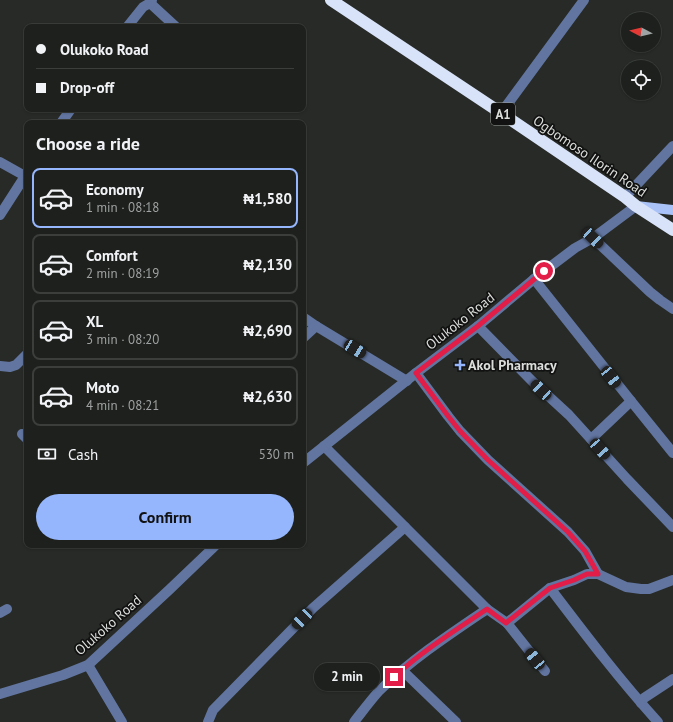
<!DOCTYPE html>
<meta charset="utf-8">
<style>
:root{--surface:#1d201c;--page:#252825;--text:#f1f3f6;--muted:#a0a3a3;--line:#3b3e3b;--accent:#95b6fd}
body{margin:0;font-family:"PT Sans",sans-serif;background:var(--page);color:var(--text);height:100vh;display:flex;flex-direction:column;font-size:15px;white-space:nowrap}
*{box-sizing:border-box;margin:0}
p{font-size:13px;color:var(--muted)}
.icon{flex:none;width:22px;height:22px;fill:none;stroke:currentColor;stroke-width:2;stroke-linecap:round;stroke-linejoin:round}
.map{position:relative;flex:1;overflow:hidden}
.panel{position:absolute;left:24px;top:120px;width:282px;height:428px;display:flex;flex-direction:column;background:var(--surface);border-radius:8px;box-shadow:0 1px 3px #0004,0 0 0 1px var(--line)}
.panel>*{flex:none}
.hud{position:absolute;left:24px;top:24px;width:282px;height:88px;border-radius:8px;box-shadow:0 1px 3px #0004,0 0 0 1px var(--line);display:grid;align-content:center;height:88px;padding:0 12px;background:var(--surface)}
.needle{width:26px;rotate:277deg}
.tools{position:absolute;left:621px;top:12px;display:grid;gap:8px}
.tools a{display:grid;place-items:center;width:40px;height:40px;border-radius:50%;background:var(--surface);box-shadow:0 1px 3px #0004,0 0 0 1px var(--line);font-size:20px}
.end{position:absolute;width:18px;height:18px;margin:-9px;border:5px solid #e11d48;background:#fff;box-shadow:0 0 0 2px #fff}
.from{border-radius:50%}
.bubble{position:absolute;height:28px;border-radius:14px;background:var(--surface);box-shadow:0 1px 3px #0004,0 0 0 1px var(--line);font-size:13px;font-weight:700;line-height:28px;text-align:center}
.car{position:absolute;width:12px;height:24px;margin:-12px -6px;border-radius:5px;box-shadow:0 0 3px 1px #0007;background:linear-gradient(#222 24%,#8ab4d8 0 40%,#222 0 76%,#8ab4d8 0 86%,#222 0)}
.hud b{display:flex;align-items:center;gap:14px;height:38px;font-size:15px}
.hud b+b{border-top:1px solid var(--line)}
.hud i{width:10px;height:10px;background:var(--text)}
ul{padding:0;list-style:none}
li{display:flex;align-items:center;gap:12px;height:60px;margin:0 8px 6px;padding:0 4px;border:2px solid var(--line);border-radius:8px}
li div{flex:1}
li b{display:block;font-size:15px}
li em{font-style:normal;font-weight:700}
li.selected{border-color:var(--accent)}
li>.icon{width:36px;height:36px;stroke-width:1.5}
h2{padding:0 12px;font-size:18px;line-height:48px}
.pay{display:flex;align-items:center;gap:10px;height:44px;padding:0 12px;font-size:15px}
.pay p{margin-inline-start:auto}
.button{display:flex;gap:8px;margin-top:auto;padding:8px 12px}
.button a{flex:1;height:46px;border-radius:24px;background:var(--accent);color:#111;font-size:16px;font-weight:700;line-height:46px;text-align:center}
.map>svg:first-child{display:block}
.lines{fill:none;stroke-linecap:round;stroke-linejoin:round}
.minor{stroke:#6175a0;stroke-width:10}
.major{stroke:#a9c3f8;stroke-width:10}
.highway{stroke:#d8e2f8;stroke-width:12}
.route{stroke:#e11d48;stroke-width:5}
.poi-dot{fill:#95b6fd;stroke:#111211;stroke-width:1.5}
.labels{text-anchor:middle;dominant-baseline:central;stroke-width:3.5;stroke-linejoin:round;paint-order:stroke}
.shield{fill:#111211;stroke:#9ea19e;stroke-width:1}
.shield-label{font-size:13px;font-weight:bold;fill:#dbdedb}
.street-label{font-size:14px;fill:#dbdedb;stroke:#111211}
.poi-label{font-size:14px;font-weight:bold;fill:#dbdedb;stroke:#111211;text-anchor:start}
</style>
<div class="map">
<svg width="673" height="722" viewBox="0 0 673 722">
<rect width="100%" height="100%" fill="#272a26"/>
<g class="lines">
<g class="minor">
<path d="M150 3 176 27"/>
<path d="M127 27 143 7 150 3 152 0"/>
<path d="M501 113 584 0"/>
<path d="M61 123 71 109"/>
<path d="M0 162 25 176"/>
<path d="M625 197 673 146"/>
<path d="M0 215 27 173"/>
<path d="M593 238 650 292 660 300 673 309"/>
<path d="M534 279 631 401 673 453"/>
<path d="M303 317 316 326 407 381"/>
<path d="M478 326 532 381 569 415 627 479 673 527"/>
<path d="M303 338 316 326"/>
<path d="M0 366 10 367 16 365 27 354"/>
<path d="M416 373 448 416 460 431 488 460 568 532 585 551 598 574"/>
<path d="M22 434 27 439"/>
<path d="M591 439 631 401"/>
<path d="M324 446 487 609 507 623 545 671"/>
<path d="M303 463 416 373 478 326 534 279 575 248 593 238 636 206"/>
<path d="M550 588C585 634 619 679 658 722"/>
<path d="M0 613 7 609"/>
<path d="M507 623 550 588 574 580 587 574H598L626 587 641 589H649L673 580"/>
<path d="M88 665 122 722"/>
<path d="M402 670 456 722"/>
<path d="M0 694 63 675 88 665 169 590 216 545"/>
<path d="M641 703 644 698 673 679"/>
<path d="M208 722 213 710 313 608 405 527"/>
<path d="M354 722C362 712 370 701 379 691 412 659 450 634 487 609"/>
</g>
<path class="major" d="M636 206 673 210"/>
<path class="highway" d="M331 0 501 113 625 197 636 206 673 230"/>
</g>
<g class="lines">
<path class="route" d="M394 677C422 651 456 630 487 609L506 623 550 588 574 580 587 574H598L585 551 568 532 488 460 460 431 448 416 416 373 478 326 544 271"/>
</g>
<path class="poi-dot" d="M458 359h4v4h4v4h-4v4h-4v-4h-4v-4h4z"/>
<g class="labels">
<rect class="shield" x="491" y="103" width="24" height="22" rx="3"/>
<g class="shield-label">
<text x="503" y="114">A1</text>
</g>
<g class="street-label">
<text transform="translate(590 156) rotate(34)">Ogbomoso Ilorin Road</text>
<text transform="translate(460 321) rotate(-38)">Olukoko Road</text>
<text transform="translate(108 625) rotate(-41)">Olukoko Road</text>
</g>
<g class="poi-label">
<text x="468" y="365">Akol Pharmacy</text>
</g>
</g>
</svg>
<div class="tools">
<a><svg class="needle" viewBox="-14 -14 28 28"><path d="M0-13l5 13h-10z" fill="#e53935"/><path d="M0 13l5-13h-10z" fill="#a0a3a3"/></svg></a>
<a><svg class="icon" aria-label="locate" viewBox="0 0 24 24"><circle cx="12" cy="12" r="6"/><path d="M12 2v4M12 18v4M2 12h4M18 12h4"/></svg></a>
</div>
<i class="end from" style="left:544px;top:271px"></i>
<i class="end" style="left:394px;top:677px"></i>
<div class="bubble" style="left:314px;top:663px;width:66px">2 min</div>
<i class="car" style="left:593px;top:238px;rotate:133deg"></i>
<i class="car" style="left:355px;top:349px;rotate:121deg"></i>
<i class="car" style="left:611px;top:377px;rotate:142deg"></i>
<i class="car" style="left:541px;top:390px;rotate:313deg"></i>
<i class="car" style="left:600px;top:449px;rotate:138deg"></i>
<i class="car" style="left:302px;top:619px;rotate:224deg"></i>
<i class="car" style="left:535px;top:659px;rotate:321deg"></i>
<div class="hud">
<b><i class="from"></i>Olukoko Road</b>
<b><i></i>Drop-off</b>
</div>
<section class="panel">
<h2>Choose a ride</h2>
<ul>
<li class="selected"><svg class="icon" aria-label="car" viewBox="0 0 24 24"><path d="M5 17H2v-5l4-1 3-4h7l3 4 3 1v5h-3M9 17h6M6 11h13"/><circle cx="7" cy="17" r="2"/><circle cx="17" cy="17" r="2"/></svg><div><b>Economy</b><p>1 min · 08:18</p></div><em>₦1,580</em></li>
<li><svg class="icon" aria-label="car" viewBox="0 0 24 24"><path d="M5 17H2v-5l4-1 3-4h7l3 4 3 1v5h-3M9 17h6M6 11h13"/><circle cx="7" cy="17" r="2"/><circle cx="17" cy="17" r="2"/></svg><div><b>Comfort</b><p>2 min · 08:19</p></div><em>₦2,130</em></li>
<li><svg class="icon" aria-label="car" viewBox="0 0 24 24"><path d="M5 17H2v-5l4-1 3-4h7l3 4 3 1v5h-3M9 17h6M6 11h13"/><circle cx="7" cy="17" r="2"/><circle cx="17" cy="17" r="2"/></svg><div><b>XL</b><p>3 min · 08:20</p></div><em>₦2,690</em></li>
<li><svg class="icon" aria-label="car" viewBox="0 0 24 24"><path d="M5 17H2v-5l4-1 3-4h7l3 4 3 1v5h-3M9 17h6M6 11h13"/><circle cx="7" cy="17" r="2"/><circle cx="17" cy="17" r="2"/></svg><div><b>Moto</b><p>4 min · 08:21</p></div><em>₦2,630</em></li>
</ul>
<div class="pay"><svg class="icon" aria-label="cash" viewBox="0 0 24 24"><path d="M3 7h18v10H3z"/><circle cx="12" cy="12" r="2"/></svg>Cash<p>530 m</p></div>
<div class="button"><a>Confirm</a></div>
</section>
</div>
